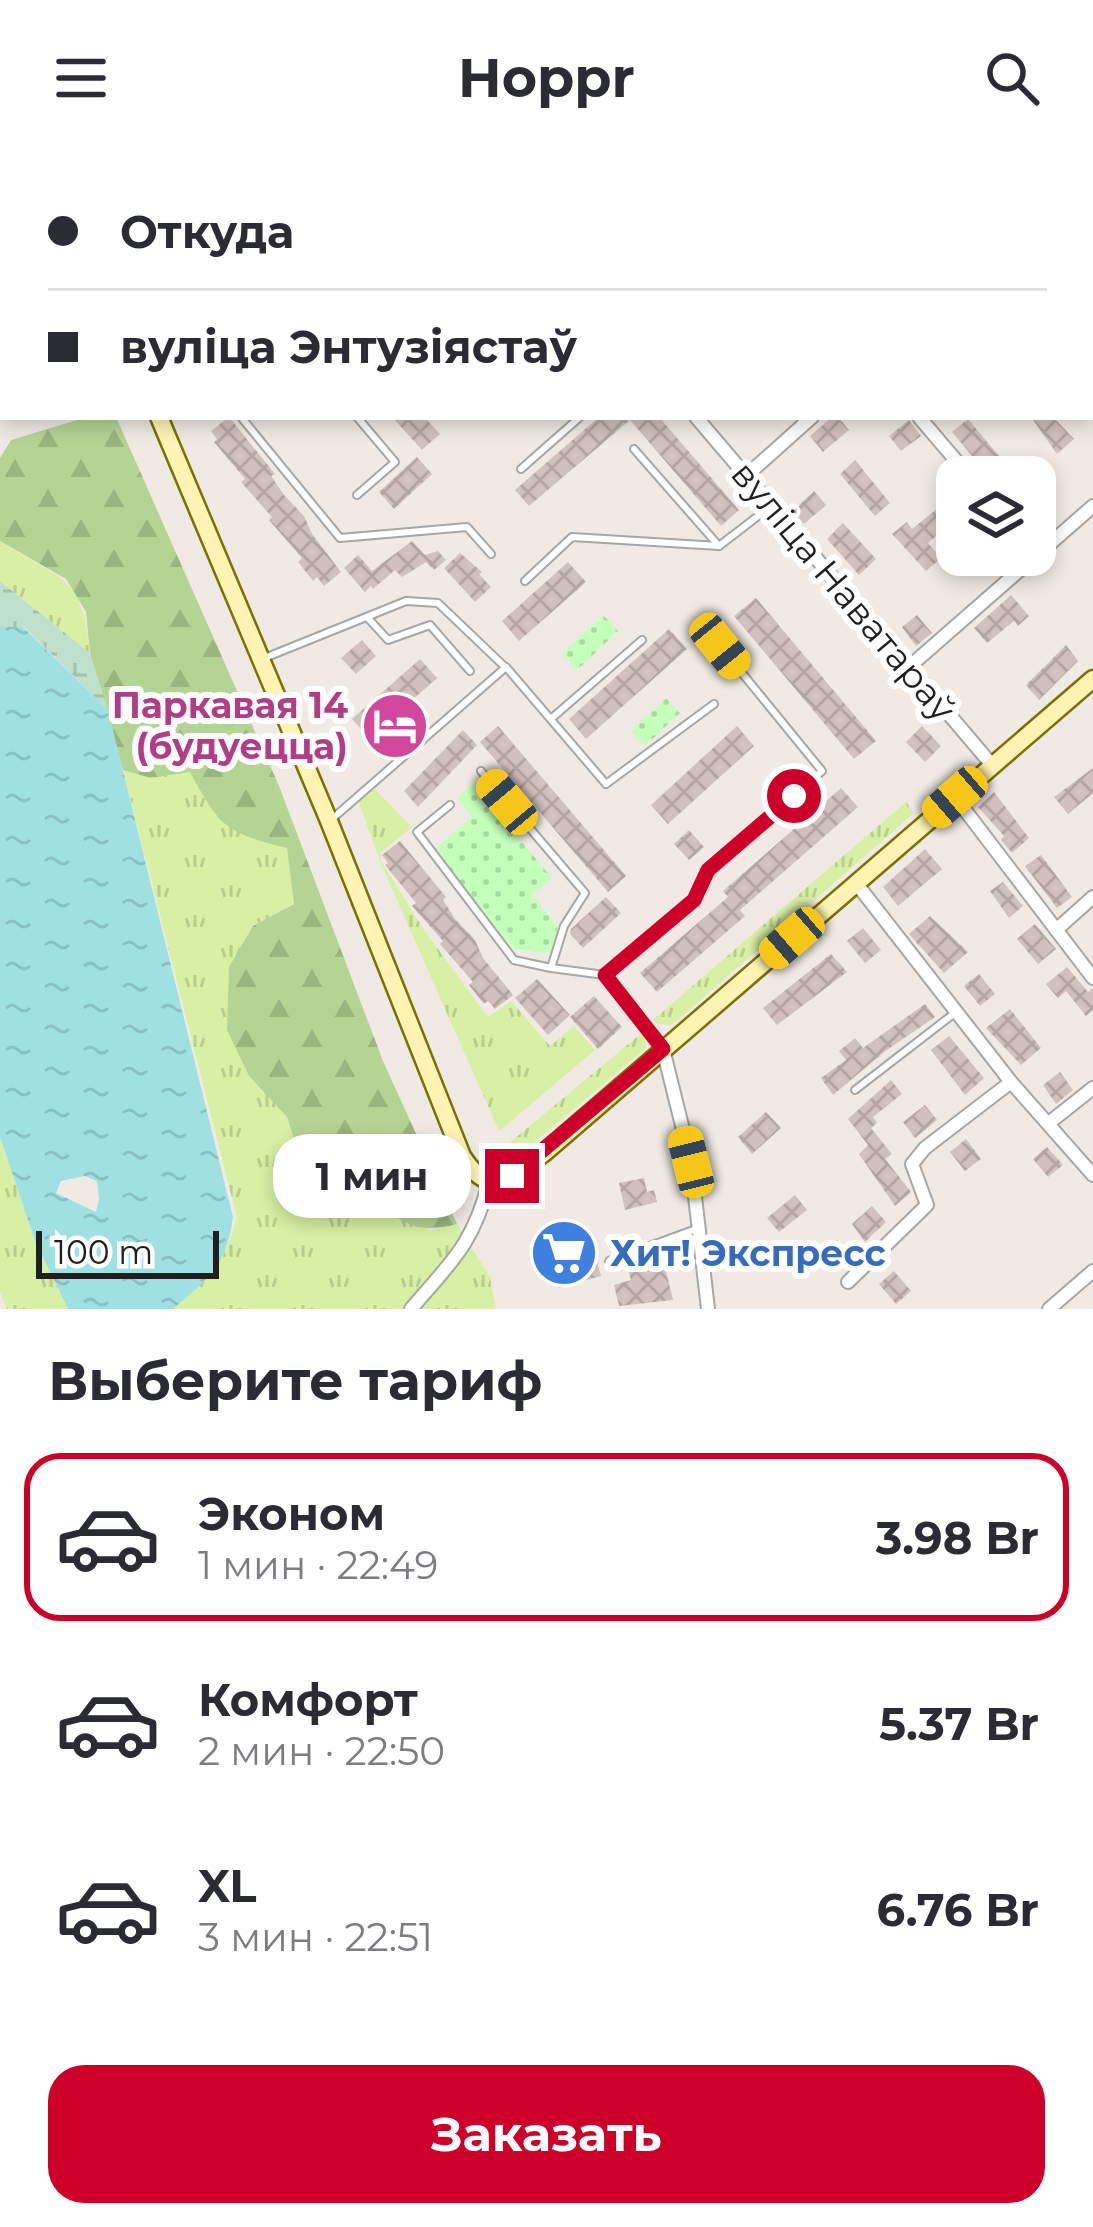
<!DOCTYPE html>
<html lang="ru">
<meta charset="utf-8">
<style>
:root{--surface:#fff;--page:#f7f7f7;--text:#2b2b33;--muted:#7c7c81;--line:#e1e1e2;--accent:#cd0029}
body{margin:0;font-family:Montserrat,sans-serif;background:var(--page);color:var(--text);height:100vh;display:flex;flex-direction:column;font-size:45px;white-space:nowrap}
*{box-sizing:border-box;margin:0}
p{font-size:39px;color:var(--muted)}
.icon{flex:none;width:66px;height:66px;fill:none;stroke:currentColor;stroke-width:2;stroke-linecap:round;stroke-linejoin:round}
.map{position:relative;height:1153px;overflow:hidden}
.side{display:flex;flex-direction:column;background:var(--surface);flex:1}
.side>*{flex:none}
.top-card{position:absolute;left:0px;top:0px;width:1095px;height:264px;box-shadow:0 6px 18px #0003;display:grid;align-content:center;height:264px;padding:0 48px;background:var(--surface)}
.controls{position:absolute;left:936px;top:300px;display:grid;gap:24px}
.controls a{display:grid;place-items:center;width:120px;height:120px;border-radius:24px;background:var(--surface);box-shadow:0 6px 18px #0003;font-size:60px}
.scale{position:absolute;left:36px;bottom:30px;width:183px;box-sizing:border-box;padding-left:12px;border:6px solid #1f1f1f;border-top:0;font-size:33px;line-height:42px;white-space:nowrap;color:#1f1f1f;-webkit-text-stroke:9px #fff;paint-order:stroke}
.end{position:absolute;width:54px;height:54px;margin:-27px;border:15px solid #cd0029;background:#fff;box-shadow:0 0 0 6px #fff}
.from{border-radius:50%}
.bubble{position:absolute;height:84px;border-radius:36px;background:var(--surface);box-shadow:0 6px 18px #0003;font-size:39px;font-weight:700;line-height:84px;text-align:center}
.car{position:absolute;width:36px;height:72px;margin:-36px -18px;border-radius:15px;box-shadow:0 0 9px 3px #0007;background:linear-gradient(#f5c518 24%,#345 0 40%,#f5c518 0 76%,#345 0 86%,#f5c518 0)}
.top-card b{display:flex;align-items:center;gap:42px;height:114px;font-size:45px}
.top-card b+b{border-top:3px solid var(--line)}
.top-card i{width:30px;height:30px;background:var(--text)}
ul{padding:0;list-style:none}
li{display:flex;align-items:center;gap:36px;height:168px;margin:0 24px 18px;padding:0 24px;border:6px solid transparent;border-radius:36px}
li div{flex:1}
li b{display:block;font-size:45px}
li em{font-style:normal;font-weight:700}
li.current{border-color:var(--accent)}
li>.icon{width:108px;height:108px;stroke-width:1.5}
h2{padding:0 48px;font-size:54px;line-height:144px}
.button{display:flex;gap:24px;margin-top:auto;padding:24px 48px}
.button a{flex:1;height:138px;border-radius:36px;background:var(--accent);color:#fff;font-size:48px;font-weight:700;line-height:138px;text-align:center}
header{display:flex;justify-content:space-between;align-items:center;height:156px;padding:0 48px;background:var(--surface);font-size:54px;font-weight:700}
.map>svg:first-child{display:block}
.grass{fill:url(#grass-tufts)}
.forest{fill:url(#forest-firs)}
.wetland{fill:url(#wetland-marsh)}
.park{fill:url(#park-dots)}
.water{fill:url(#water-ripples);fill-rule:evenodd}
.building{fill:url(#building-cross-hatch)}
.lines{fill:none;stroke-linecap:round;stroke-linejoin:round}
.lane-casing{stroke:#a6a6a6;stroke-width:10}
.street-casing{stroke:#a6a6a6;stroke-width:16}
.secondary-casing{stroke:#7b7000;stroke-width:21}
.lane{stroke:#fff;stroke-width:6}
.street{stroke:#fff;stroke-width:12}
.secondary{stroke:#fff4b3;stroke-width:16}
.route{stroke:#cd0029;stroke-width:15}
.labels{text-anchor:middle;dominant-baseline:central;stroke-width:12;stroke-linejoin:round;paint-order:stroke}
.street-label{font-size:36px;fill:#1f1f1f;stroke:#fff}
.hotel-label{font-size:36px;font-weight:bold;fill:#b23c85;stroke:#fff;text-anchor:end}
.shop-label{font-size:36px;font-weight:bold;fill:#366cbe;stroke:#fff;text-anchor:start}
</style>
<header><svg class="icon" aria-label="menu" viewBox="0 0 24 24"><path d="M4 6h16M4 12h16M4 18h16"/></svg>Hoppr<svg class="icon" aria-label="search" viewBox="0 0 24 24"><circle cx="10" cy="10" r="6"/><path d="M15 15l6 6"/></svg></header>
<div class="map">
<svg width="1093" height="1153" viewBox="0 0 1093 1153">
<defs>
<pattern id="grass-tufts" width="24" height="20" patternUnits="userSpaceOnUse" patternTransform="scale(3)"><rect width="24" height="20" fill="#d8f0a4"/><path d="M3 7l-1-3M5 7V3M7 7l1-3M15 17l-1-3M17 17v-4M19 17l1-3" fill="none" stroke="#b9cd8d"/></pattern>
<pattern id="forest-firs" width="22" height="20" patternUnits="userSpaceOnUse" patternTransform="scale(3)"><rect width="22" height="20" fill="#b4d494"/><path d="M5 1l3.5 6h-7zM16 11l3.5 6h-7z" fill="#9ab67f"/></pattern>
<pattern id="wetland-marsh" width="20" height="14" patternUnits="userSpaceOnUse" patternTransform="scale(3)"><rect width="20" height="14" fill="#bfe0ca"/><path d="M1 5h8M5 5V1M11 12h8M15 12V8" fill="none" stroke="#a4c0ad"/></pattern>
<pattern id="park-dots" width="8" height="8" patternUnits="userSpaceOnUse" patternTransform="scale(3)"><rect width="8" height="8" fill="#c4ffbc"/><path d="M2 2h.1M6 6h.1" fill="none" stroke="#a8daa1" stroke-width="1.8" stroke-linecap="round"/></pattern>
<pattern id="water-ripples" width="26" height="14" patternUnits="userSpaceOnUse" patternTransform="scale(3)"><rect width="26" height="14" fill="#9fe1e3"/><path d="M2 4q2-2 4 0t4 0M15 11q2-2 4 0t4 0" fill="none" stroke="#88c1c2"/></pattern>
<pattern id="building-cross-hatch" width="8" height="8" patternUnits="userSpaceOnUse" patternTransform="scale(3)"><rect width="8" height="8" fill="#d1c1bc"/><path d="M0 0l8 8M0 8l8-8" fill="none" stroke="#b3a5a1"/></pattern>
</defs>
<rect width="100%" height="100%" fill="#f1eae4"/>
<g class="grass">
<path d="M0 385C60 425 83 416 90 497L0 425Z"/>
<path d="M123 614 151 622 190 615C220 670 225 677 287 692L294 748 253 770 249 920C262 934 281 949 289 965 311 1015 300 1033 369 1029L430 1075 457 1068 490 1121 496 1153H173C209 1122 224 1109 237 1062Z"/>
<path d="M375 633 412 671 381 696V705L424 774 488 861 511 845 550 890 574 870 595 894 499 975 384 715 358 645Z"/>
<path d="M906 646 914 657 672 869 657 868 653 864Z"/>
<path d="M644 875 646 892 510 1007 502 993Z"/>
<path d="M0 981 35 1085 68 1153H7L0 1136Z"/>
</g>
<path class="forest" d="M87 261H116L279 630 383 905 457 1068C415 1080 391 1065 369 1029L334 1031 303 1011 287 961 249 920 227 874 229 811 253 770 294 748 287 692C225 677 220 671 190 616L151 622 123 614 90 497 86 456 66 423 0 385V302L11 284Z"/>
<path class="wetland" d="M0 425 90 497 108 554 24 471H0Z"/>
<g class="park">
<path d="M603 459 618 475 577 514 562 498Z"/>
<path d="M666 542 680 557 645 590 631 575Z"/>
<path d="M473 627 552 722 532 739 558 770 550 797 513 793 435 693 472 661 457 642Z"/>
</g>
<path class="water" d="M0 471H23L108 554 233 1061C226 1111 210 1121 173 1153H68L35 1085 0 981ZM85 1020 97 1025 99 1043 96 1056 56 1037 61 1025Z"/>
<g class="building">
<path d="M229 261 275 318 271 320 284 339 304 360 312 378 341 416 324 430 317 421 313 425 298 406 302 402 269 364 272 361 241 326 245 323 214 286 217 283 211 275Z"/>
<path d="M392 261H424L440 278 422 294Z"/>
<path d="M599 261H659L739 354 721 370 630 264 529 350 515 334Z"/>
<path d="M832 261H838L849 274 823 296 810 280Z"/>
<path d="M1031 261H1053L1074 283 1057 298Z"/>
<path d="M968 263 1004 306 988 319 952 276Z"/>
<path d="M909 264 921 280 901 295 889 280Z"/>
<path d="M417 301 432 318 394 353 379 336Z"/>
<path d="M855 304 890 347 875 360 840 318Z"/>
<path d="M814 335 826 349 804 368 793 355Z"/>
<path d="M938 352 951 367 928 387 941 402 926 415 892 378 907 366 912 373Z"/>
<path d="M843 367 876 403 859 419 827 383Z"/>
<path d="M412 385 425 399 438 395 446 404 434 414 426 406 402 421 395 414 373 433 371 430 365 436 344 412 358 399 372 415Z"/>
<path d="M460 397 482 416 479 418 491 431 475 446 444 412Z"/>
<path d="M568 406 586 426 519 485 502 465Z"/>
<path d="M1011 439 1029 460 1018 470 1014 465 987 487 974 472Z"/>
<path d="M756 442 876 585 854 603 734 460Z"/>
<path d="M917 459 932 477 916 490 902 471Z"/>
<path d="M669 473 687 493 586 583 569 563Z"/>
<path d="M362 484 376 500 356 518 341 502Z"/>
<path d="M1066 489 1078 505 1039 544 1026 529Z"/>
<path d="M420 503 437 522 369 582 352 563Z"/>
<path d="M498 570 626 720 608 736 480 586Z"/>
<path d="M737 570 754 590 668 668 651 649Z"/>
<path d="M922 570 941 590 925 606 906 586Z"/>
<path d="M463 574 477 589 418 651 404 635Z"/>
<path d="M1093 612V637L1068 658 1054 641Z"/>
<path d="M841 632 858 651 740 754 745 760 657 836 640 817 728 741 723 735Z"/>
<path d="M994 636 1029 682 1012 697 1001 684 1004 680 978 651Z"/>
<path d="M689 674 704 691 689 704 674 688Z"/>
<path d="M400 685 446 741 443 744 455 763 475 784 483 802 513 839 495 853 488 845 484 848 469 829 473 826 440 788 443 785 412 750 416 747 385 709 388 707 382 699Z"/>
<path d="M925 693 942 713 898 750 883 731Z"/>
<path d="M1041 699 1072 741 1057 752 1025 710Z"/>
<path d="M1003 726 1023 750 1009 762 990 735Z"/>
<path d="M606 741 621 757 583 792 570 778 571 773Z"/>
<path d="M930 760 968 796 944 817 909 778Z"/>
<path d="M1035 768 1056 793 1038 808 1017 783Z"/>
<path d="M863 772 881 794 865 807 847 785Z"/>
<path d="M831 798 847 816 777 869 763 852Z"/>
<path d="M1067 811 1088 836 1093 832V854L1086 860 1066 835 1058 842 1046 828Z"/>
<path d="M979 818 995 838 980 850 964 830Z"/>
<path d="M537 823 570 859 548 879 515 842Z"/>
<path d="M594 840 622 871 598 893 570 861Z"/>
<path d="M925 848 935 861 884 896 833 939 821 922 846 904 839 895 855 882 863 892Z"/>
<path d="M1010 853 1041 892 1021 909 986 872Z"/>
<path d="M949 880 984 922 965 939 931 894Z"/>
<path d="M1060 916 1073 934 1056 948 1043 929Z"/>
<path d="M891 924 902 938 873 961 877 967 871 972 892 998 885 1003 911 1036 895 1050 859 998 868 989 848 963Z"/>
<path d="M925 949 937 964 915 982 903 966Z"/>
<path d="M766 956 781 972 752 998 738 981Z"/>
<path d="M966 983 981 1003 965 1015 950 996Z"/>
<path d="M1047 991 1063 1009 1048 1021 1033 1003Z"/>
<path d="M644 1022 647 1036 654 1034 657 1046 625 1054 619 1027Z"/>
<path d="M795 1039 807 1054 779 1076 767 1062Z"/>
<path d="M872 1050 886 1066 865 1086 852 1068Z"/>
<path d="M589 1078 601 1120 559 1132 547 1091Z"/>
<path d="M837 1084 853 1102 838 1115 822 1097Z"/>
<path d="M663 1103 673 1144 619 1150 614 1129 631 1124 628 1112Z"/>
<path d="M894 1115 911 1135 896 1148 879 1128Z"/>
</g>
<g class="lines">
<g class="lane-casing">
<g id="lane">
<path d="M299 3 303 0"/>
<path d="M241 261 340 382 467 371 491 398"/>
<path d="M634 293 719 390"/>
<path d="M521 313 580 261"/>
<path d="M357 339 395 306 357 261"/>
<path d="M525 425 572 381 719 390 771 350"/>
<path d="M367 461 388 484 430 469 470 515"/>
<path d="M262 503 406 445 438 447 505 511"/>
<path d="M552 562 642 484"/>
<path d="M481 615 585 737 564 770 551 812 605 819 661 890"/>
<path d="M450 649 417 676 514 804 551 812"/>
<path d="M332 663 506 511 606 628 714 548"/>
<path d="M605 819 694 744 708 714 822 615 720 490"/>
<path d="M855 934 956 856"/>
<path d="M609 1105 696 1073"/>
</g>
</g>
<g class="street-casing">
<g id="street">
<path d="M1081 0 1083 3"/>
<path d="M712 3 716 0"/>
<path d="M909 3 913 0"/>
<path d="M1092 13 1093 14"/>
<path d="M696 261 992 609"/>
<path d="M919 261 970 321"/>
<path d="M746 320 812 261"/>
<path d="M909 511 1093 350"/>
<path d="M955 641 1093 822"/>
<path d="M856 727 1011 926 1093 1019"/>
<path d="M1056 774 1093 741"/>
<path d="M663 893 691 1006 708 1153"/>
<path d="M1050 966 1093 932"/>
<path d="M848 1126 927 1049 912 1008 925 992 1011 926"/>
<path d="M411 1153C451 1106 473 1089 489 1026"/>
<path d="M1049 1153 1093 1115"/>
</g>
</g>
<g class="secondary-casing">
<g id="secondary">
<path d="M50 0 52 3"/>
<path d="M932 0 935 3"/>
<path d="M1092 187 1093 188"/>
<path d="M159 261 329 665 462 1000C491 1045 510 1021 544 997L1093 523"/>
</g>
</g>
<use href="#lane" class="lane"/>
<use href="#street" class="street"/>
<use href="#secondary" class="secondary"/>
</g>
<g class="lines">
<path class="route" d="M512 1020 663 893 605 819 694 744 708 714 794 640"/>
</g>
<defs>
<g id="hotel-disc" transform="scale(3.45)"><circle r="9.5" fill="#d1479c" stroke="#fff"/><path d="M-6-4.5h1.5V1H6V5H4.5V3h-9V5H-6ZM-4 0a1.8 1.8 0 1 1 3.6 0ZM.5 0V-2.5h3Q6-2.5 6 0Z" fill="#fff"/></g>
<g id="supermarket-disc" transform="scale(3.45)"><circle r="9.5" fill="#3f7fe0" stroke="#fff"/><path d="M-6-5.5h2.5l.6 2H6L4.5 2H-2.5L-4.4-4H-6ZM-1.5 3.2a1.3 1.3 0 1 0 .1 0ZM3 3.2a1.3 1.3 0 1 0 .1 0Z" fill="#fff"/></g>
</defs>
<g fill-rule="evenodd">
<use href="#hotel-disc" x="395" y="570"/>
<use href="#supermarket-disc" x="564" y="1097"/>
</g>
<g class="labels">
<g class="street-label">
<text transform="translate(844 435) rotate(50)">вуліца Наватараў</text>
</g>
<g class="hotel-label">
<text x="348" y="549">Паркавая 14<tspan x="348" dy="41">(будуецца)</tspan></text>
</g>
<g class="shop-label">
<text x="610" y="1097">Хит! Экспресс</text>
</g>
</g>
</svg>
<div class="controls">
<a><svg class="icon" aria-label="layers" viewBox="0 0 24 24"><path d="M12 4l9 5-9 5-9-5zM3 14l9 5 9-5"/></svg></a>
</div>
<div class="scale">100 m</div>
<i class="end from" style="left:794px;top:640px"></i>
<i class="end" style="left:512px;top:1020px"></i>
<div class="bubble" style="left:273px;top:978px;width:198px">1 мин</div>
<i class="car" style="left:720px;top:490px;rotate:141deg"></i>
<i class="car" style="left:955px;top:641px;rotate:229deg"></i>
<i class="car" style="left:507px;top:646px;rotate:320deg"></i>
<i class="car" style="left:792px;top:782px;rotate:229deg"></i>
<i class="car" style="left:691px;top:1006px;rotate:346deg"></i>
<div class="top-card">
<b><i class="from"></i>Откуда</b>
<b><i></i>вуліца Энтузіястаў</b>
</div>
</div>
<section class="side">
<h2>Выберите тариф</h2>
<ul>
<li class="current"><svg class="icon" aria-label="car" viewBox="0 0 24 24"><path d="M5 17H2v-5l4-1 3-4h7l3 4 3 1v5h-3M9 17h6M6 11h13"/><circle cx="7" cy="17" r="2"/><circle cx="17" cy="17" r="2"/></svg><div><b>Эконом</b><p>1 мин · 22:49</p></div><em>3.98 Br</em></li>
<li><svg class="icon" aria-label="car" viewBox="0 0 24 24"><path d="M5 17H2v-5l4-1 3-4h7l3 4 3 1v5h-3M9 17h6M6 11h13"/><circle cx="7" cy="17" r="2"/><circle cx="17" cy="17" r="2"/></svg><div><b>Комфорт</b><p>2 мин · 22:50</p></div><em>5.37 Br</em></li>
<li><svg class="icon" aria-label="car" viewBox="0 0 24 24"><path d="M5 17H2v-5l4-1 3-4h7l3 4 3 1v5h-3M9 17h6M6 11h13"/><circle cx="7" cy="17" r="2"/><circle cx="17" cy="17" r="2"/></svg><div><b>XL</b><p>3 мин · 22:51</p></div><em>6.76 Br</em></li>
</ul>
<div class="button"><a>Заказать</a></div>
</section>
